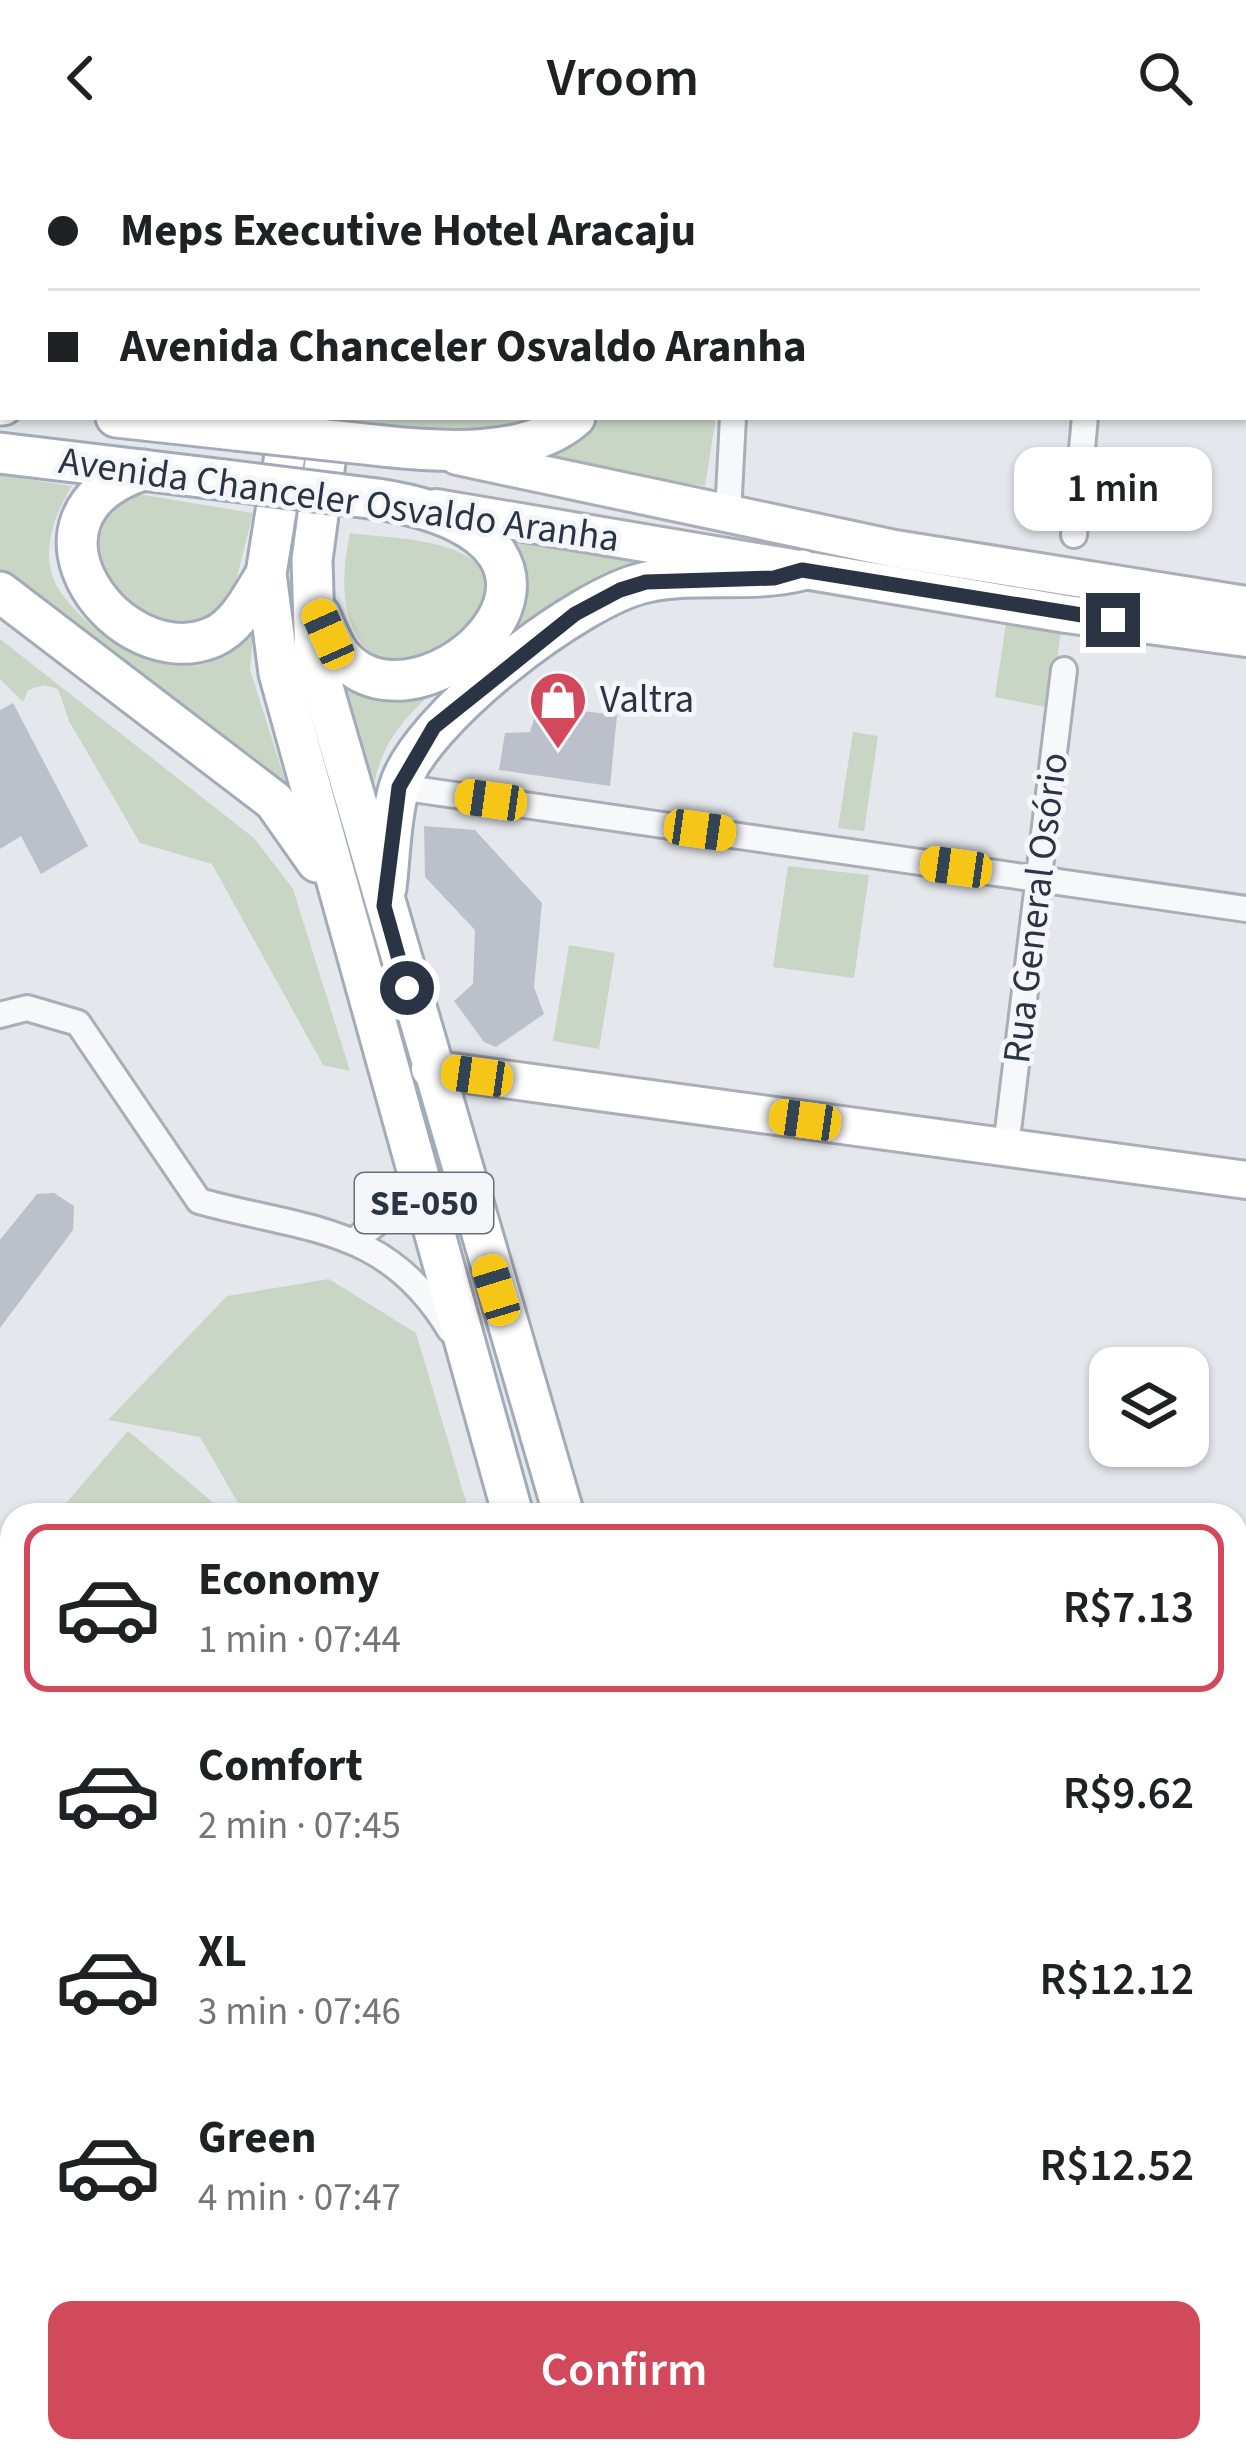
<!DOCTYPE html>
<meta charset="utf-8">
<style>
:root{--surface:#fff;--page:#f2f2f2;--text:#202124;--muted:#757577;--line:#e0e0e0;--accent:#d1495b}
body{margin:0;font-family:"Source Sans 3",sans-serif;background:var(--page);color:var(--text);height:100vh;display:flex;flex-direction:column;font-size:45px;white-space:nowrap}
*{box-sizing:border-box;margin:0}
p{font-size:39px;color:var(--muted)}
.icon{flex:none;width:66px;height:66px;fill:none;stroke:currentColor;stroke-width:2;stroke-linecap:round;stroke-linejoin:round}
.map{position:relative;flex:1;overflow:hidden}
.panel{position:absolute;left:0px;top:1347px;width:1248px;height:960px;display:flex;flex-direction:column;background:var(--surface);border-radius:36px 36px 0 0;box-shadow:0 3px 9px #0004}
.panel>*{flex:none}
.hud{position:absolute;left:0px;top:0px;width:1248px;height:264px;box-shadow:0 3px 9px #0004;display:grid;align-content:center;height:264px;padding:0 48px;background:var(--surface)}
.controls{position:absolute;left:1089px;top:1191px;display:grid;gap:24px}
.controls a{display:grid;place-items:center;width:120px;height:120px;border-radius:24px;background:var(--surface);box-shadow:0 3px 9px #0004;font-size:60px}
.end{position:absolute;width:54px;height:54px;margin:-27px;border:15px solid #2b3445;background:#fff;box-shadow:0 0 0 6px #fff}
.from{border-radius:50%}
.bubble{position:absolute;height:84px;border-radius:24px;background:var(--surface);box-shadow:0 3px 9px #0004;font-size:39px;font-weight:600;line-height:84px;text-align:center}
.car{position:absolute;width:36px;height:72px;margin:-36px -18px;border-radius:15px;box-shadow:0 0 9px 3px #0007;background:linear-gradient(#f5c518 24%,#345 0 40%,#f5c518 0 76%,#345 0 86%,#f5c518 0)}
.hud b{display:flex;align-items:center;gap:42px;height:114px;font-size:45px}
.hud b+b{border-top:3px solid var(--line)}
.hud i{width:30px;height:30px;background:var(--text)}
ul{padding:21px 0 0;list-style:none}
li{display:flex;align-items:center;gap:36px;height:168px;margin:0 24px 18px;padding:0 24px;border:6px solid transparent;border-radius:24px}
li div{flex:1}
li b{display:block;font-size:45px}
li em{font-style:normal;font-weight:600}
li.current{border-color:var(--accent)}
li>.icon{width:108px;height:108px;stroke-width:1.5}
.cta{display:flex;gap:24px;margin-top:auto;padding:24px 48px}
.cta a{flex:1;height:138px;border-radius:24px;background:var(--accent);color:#fff;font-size:48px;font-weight:600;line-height:138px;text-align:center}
header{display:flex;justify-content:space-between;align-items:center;height:156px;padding:0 48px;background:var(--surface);font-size:54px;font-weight:600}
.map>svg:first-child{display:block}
.green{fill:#c9d6c5}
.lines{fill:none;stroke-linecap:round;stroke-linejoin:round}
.canal{stroke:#9fb4cc;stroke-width:21}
.building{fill:#bbc0ca}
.street-casing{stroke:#a9aeb7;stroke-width:30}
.secondary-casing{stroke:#a9aeb7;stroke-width:42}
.primary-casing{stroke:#a3abb8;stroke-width:45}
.street{stroke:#f7f8fa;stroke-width:24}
.secondary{stroke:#fff;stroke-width:36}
.primary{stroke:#fff;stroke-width:39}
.primary-bridge-casing{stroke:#a3abb8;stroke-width:45;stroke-linecap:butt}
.primary-bridge{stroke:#fff;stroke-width:39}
.route{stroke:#2b3445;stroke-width:15}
.labels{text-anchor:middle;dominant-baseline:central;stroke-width:10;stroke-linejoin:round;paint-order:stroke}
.shield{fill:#f4f6f9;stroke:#676e7b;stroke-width:3}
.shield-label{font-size:36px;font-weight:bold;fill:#2b3445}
.street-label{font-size:39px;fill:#2b3445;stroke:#f4f6f9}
.poi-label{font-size:39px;fill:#2b3445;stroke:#f4f6f9;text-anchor:start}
</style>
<header><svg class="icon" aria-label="back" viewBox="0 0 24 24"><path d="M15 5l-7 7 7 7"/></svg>Vroom<svg class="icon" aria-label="search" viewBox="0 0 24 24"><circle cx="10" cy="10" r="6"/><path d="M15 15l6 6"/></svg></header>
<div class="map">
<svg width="1246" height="2307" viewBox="0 0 1246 2307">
<rect width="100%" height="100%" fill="#e4e7ec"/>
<g class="green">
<path d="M349 261H537C503 282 375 282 349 261Z"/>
<path d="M597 261H716L705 330 523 305 565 286Z"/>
<path d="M0 319 72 330C53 360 38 402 60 435 90 480 169 531 222 501 234 495 245 477 254 467L250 514 294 652 0 416Z"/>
<path d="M119 335 253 357 229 453 204 470 165 468 124 454 78 390Z"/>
<path d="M350 377C399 384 477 380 495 434L462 500 381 507C339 475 340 425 350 377Z"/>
<path d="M500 384 657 405 553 447 485 499Z"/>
<path d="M1007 461 1062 467 1050 552 995 541Z"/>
<path d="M0 483 254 682 293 733 350 915 323 909 212 708 140 687 69 565 58 533 44 529 28 534 23 546 0 523Z"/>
<path d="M325 516C366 542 395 532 442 527 390 575 374 597 369 668Z"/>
<path d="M853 576 878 580 864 675 838 672Z"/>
<path d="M788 710 869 719 854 822 773 811Z"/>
<path d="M569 789 615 797 599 893 553 885Z"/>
<path d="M329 1123 416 1177 470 1359H245L200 1281 108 1264 227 1140Z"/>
<path d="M128 1275 228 1359H56Z"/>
<path d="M12 1411V1502L0 1492V1425Z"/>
<path d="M0 1847H12V2203L0 2202Z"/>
</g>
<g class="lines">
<g class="canal">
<path d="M1012 0 1019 3"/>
<path d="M1245 204 1246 205"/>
</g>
</g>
<g class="building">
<path d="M13 547 88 690 41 718 21 680 0 693V554Z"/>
<path d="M538 550 617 559 610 630 499 614 505 577 530 576Z"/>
<path d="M424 670 475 674 542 747 534 831 544 858 496 891 484 886 454 845 473 828 475 774 425 721Z"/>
<path d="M54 1037 74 1050 73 1074 0 1172V1084L37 1038Z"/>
</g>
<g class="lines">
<g class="street-casing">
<g id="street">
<path d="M908 0 915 3"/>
<path d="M810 3 812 0"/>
<path d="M1074 3 1075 0"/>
<path d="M1245 243 1246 244"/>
<path d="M728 358 733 261"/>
<path d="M1074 379 1085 261"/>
<path d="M399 631 1246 753"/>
<path d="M0 859 27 852 78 867 199 1045C307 1075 387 1069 450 1174"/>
<path d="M1006 991 1064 514"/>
<path d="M355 1084 402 1047 413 1008"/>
</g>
</g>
<g class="secondary-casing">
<g id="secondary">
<path d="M457 300 895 393 1246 449"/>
<path d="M436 352 1066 458 1246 482"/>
<path d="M430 913 1246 1024"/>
<path d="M0 1841H12"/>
<path d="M0 2225 12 2219"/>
</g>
</g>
<g class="primary-casing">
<g id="primary">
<path d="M0 2 2 0"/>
<path d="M395 3 398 0"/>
<path d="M449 3 454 0"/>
<path d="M0 249H3"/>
<path d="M116 261 235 274"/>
<path d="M291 261 266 418 279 517 513 1359"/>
<path d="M331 261 312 404 315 504 564 1359"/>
<path d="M383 290C440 296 528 303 575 261"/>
<path d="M0 297 225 324"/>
<path d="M143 314C0 361 121 521 213 481 238 470 252 440 266 418"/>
<path d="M0 436 274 645 317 706"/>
<path d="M320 459C326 472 332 489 341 500 422 595 648 384 377 343"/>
<path d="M386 732C390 700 390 663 399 632 417 565 580 439 647 426 698 415 751 427 802 414"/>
<path d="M857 2295 863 2307"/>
<path d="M913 2295 918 2307"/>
</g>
</g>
<use href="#street" class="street"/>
<use href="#secondary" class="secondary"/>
<use href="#primary" class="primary"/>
<g class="primary-bridge-casing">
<g id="primary-bridge">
<path d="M235 274 383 290"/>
<path d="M225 324 377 343"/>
</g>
</g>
<use href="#primary-bridge" class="primary-bridge"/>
</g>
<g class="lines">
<path class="route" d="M407 832 384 750 399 631 434 571 575 458 620 434 646 426 774 422 802 414 1113 464"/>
</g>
<defs>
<g id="shop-pin" transform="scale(3)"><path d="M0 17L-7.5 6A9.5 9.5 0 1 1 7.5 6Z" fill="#d1495b" stroke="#f4f6f9"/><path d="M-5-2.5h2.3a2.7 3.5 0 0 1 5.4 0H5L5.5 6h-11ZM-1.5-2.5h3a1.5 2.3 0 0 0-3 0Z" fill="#fff"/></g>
</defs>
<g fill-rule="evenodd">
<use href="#shop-pin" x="558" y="544"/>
</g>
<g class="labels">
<rect class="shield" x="355" y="1017" width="138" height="60" rx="9"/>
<g class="shield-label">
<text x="424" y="1047">SE-050</text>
</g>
<g class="street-label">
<text transform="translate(339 344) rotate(8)">Avenida Chanceler Osvaldo Aranha</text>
<text transform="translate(1036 752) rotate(-83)">Rua General Osório</text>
</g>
<g class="poi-label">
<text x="600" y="544">Valtra</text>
</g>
</g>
</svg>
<div class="controls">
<a><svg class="icon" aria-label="layers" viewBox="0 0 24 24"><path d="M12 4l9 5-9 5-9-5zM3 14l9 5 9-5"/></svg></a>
</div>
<i class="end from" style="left:407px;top:832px"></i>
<i class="end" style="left:1113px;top:464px"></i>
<div class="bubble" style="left:1014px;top:291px;width:198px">1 min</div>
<i class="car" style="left:328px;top:478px;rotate:336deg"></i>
<i class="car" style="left:491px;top:644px;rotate:278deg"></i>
<i class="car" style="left:700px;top:674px;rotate:98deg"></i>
<i class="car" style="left:956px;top:711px;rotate:278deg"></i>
<i class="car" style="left:477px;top:920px;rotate:278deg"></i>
<i class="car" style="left:805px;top:964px;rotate:278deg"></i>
<i class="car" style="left:496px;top:1134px;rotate:343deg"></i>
<div class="hud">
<b><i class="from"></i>Meps Executive Hotel Aracaju</b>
<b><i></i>Avenida Chanceler Osvaldo Aranha</b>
</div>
<section class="panel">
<ul>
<li class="current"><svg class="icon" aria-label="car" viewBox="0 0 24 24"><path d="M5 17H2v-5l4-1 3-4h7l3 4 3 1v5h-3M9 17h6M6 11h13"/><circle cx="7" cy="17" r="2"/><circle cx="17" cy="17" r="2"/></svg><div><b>Economy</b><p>1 min · 07:44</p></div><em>R$7.13</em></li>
<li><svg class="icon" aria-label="car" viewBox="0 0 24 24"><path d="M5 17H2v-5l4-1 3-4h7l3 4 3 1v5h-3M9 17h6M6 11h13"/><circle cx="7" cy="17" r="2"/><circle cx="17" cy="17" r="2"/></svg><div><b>Comfort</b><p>2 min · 07:45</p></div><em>R$9.62</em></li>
<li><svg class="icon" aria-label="car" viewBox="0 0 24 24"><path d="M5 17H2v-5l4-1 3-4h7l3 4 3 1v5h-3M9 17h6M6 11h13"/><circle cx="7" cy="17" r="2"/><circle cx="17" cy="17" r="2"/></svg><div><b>XL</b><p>3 min · 07:46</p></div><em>R$12.12</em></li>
<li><svg class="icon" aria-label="car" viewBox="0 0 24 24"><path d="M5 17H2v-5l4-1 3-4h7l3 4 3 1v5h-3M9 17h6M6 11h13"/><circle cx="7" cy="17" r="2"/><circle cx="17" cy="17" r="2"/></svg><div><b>Green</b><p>4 min · 07:47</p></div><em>R$12.52</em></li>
</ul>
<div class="cta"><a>Confirm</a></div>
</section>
</div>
